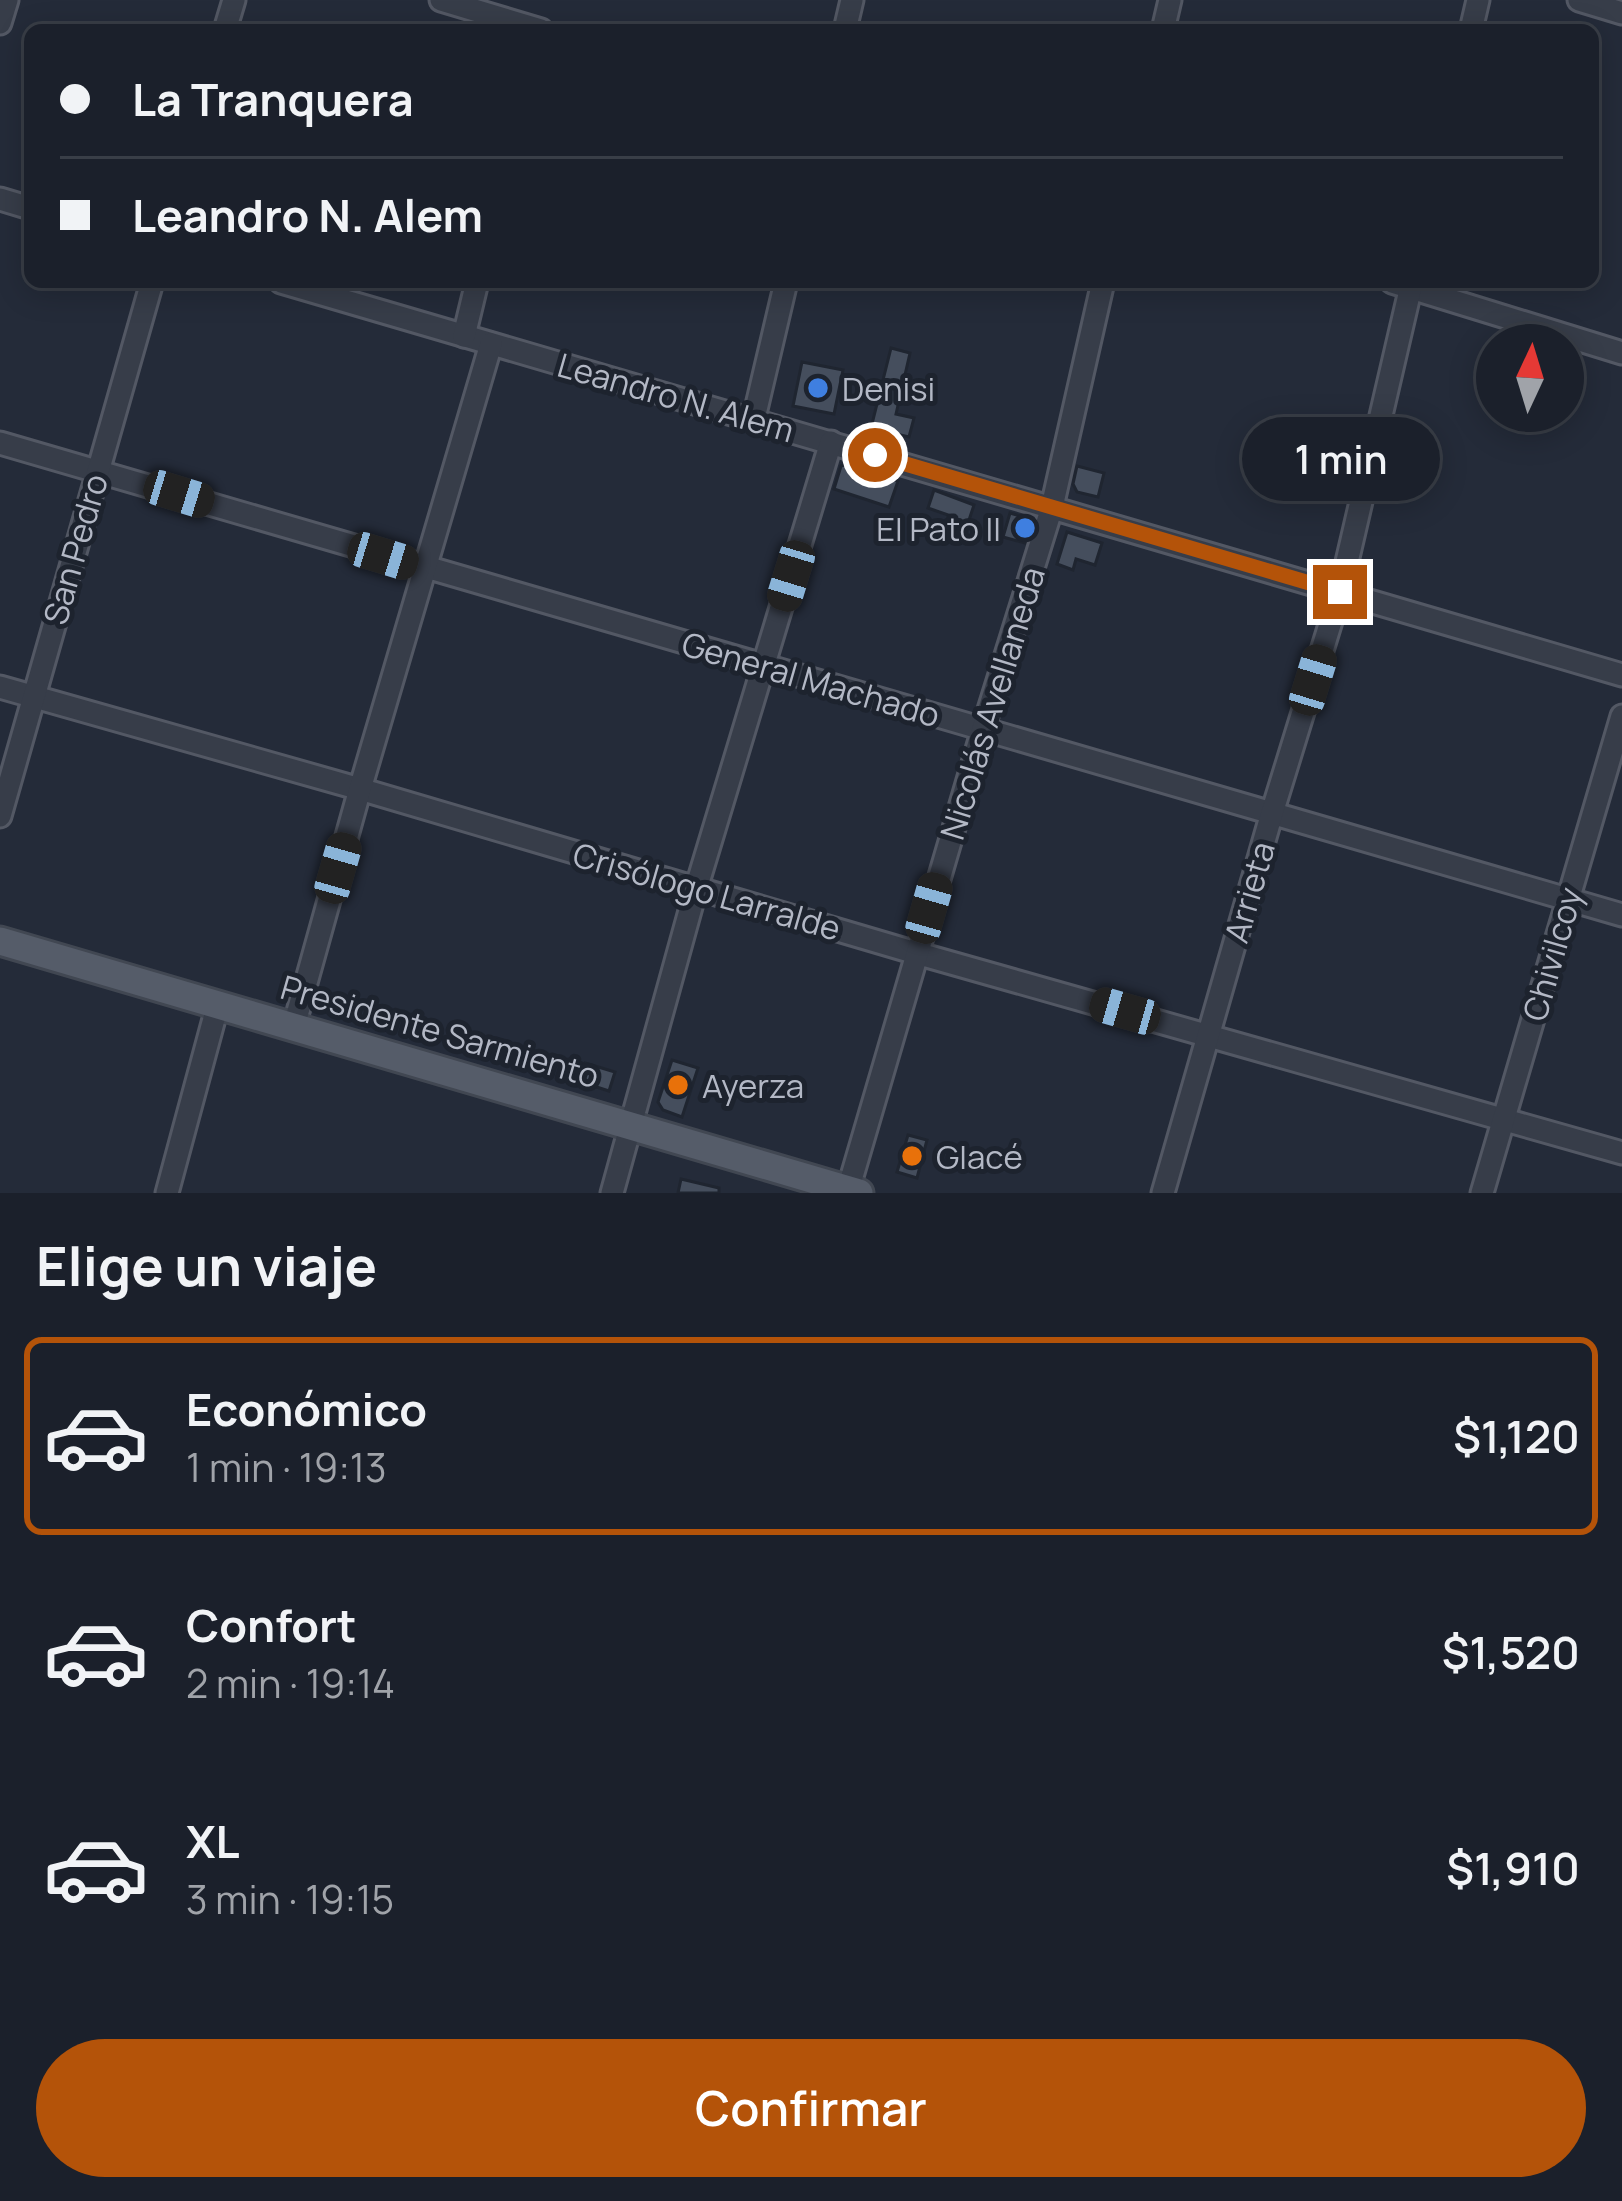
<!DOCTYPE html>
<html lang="es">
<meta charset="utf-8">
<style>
:root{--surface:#1b202b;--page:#282d37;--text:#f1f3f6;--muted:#a0a3a9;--line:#393e47;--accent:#b45309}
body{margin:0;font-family:Manrope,sans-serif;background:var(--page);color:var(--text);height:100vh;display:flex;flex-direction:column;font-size:45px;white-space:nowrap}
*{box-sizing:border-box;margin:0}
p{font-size:39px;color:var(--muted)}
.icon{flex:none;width:66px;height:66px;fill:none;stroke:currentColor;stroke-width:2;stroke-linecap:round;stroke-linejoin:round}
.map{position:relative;height:1193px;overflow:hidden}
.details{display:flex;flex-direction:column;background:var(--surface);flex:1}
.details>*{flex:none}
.guide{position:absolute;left:24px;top:24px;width:1575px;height:264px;border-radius:18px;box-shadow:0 6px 30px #0003,0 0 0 3px var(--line);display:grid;align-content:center;height:264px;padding:0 36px;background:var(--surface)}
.needle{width:78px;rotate:4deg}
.controls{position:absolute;left:1476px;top:324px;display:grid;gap:24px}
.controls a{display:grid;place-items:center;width:108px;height:108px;border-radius:50%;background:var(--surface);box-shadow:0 6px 30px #0003,0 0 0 3px var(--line);font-size:60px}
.end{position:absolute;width:54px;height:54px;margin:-27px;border:15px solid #b45309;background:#fff;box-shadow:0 0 0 6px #fff}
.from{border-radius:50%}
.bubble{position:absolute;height:84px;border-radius:42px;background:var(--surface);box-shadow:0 6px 30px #0003,0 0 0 3px var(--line);font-size:39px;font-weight:600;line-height:84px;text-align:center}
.car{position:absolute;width:36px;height:72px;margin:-36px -18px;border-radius:15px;box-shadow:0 0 9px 3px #0007;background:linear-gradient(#222 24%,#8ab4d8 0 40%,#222 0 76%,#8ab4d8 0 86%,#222 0)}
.guide b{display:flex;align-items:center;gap:42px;height:114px;font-size:45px}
.guide b+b{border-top:3px solid var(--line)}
.guide i{width:30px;height:30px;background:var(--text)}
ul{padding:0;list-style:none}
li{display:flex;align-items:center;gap:36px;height:198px;margin:0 24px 18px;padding:0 12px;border:6px solid transparent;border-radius:18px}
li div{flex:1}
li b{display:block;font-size:45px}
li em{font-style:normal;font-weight:600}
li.current{border-color:var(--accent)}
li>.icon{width:108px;height:108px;stroke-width:1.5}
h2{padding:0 36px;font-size:54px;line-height:144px}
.primary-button{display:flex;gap:24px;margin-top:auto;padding:24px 36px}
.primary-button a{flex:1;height:138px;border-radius:72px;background:var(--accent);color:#fff;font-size:48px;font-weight:600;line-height:138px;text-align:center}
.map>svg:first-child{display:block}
.building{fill:#454e5d;stroke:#1f2530;stroke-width:3}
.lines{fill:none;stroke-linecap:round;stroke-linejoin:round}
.minor-casing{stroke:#535864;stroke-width:27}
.major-casing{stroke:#414752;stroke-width:33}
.minor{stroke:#373d49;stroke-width:21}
.major{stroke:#555c69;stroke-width:27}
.route{stroke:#b45309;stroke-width:15}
.shop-dot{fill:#3f7fe0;stroke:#1d232e;stroke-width:4.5}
.food-dot{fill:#e8710a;stroke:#1d232e;stroke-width:4.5}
.labels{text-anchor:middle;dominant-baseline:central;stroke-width:10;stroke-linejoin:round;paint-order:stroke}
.poi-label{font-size:33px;fill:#b3b8c5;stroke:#1d232e;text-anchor:start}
.street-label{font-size:33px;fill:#b3b8c5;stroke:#1d232e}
</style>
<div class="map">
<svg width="1622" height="1193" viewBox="0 0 1622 1193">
<rect width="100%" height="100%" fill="#242b39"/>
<g class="building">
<path d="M891 348 910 353 896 414 914 418 909 437 871 428Z"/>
<path d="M802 362 843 370 834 414 793 406Z"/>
<path d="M847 464 898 481 889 507 834 489 841 466Z"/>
<path d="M1077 466 1104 473 1098 497 1077 492 1073 484Z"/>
<path d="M934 490 974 505 967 526 953 522 954 517 928 508Z"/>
<path d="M1010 513 1027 518 1031 525 1025 543 1003 537Z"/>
<path d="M1067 532 1102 543 1095 565 1076 559 1073 570 1057 564Z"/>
<path d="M672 1060 698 1068 682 1117 663 1110 658 1102Z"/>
<path d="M585 1063 615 1072 609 1091 578 1081Z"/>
<path d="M908 1135 927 1140 917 1178 897 1172Z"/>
<path d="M681 1179 719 1188V1193H678Z"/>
</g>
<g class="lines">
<g class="minor-casing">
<g id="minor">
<path d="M441 0 541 30"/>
<path d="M1579 0 1622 13"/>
<path d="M0 23 7 0"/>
<path d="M225 30 234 0"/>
<path d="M845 30 852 0"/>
<path d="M1163 30 1170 0"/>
<path d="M1471 30 1478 0"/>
<path d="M0 199 30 208"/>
<path d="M281 282 1622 675"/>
<path d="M1392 282 1622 353"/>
<path d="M464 336 477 282"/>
<path d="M754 418 786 282"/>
<path d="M0 443 1622 915"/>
<path d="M0 687 360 789 916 953 1622 1153"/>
<path d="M0 816 152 282"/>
<path d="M294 1026 360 789 491 344"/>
<path d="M848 1190 983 729 1052 507 1103 282"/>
<path d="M167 1193 218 1004"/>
<path d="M612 1193 696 889 831 442"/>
<path d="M1163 1193 1272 813 1340 592 1412 282"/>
<path d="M1482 1193 1622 716"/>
</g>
</g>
<g class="major-casing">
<path id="major" d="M0 941 859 1193"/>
</g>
<use href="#minor" class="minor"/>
<use href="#major" class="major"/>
</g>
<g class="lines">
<path class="route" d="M875 455 1340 592"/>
</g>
<g class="shop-dot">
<circle cx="818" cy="388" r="12"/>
<circle cx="1025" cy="528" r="12"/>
</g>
<g class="food-dot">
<circle cx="678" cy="1085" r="12"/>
<circle cx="912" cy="1156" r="12"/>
</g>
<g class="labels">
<g class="poi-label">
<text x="842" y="388">Denisi</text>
<text x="1001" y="528" text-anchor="end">El Pato II</text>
<text x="702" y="1085">Ayerza</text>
<text x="936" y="1156">Glacé</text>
</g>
<g class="street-label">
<text transform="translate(676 397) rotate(16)">Leandro N. Alem</text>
<text transform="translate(75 549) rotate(-74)">San Pedro</text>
<text transform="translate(811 679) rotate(16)">General Machado</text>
<text transform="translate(992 703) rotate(-73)">Nicolás Avellaneda</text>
<text transform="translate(707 891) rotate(16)">Crisólogo Larralde</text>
<text transform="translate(1249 892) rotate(-74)">Arrieta</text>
<text transform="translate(1552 954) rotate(-74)">Chivilcoy</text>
<text transform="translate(440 1031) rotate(16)">Presidente Sarmiento</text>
</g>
</g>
</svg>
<div class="controls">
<a><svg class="needle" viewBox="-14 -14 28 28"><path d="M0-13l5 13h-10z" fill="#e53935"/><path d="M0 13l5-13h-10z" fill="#a0a3a9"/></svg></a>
</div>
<i class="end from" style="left:875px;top:455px"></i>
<i class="end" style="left:1340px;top:592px"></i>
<div class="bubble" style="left:1242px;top:417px;width:198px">1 min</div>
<i class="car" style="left:179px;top:494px;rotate:107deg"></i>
<i class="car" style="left:383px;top:556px;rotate:107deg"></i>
<i class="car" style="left:791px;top:576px;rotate:197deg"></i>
<i class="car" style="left:1313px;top:680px;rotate:17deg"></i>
<i class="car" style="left:338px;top:868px;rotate:16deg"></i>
<i class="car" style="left:929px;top:908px;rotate:16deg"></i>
<i class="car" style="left:1125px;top:1011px;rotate:286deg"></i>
<div class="guide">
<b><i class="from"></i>La Tranquera</b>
<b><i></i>Leandro N. Alem</b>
</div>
</div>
<section class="details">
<h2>Elige un viaje</h2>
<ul>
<li class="current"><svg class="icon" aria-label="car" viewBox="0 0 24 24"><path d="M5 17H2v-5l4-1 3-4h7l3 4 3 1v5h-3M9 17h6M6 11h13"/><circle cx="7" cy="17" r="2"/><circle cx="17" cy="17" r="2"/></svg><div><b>Económico</b><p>1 min · 19:13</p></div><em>$1,120</em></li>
<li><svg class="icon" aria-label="car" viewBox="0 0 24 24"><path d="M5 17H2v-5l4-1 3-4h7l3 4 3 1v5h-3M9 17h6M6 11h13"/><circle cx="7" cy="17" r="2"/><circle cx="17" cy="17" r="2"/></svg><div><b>Confort</b><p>2 min · 19:14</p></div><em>$1,520</em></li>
<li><svg class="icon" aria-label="car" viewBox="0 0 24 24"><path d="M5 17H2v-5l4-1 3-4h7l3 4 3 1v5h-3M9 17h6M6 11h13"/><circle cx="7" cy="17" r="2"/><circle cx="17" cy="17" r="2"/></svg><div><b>XL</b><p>3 min · 19:15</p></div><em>$1,910</em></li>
</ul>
<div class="primary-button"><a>Confirmar</a></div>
</section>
